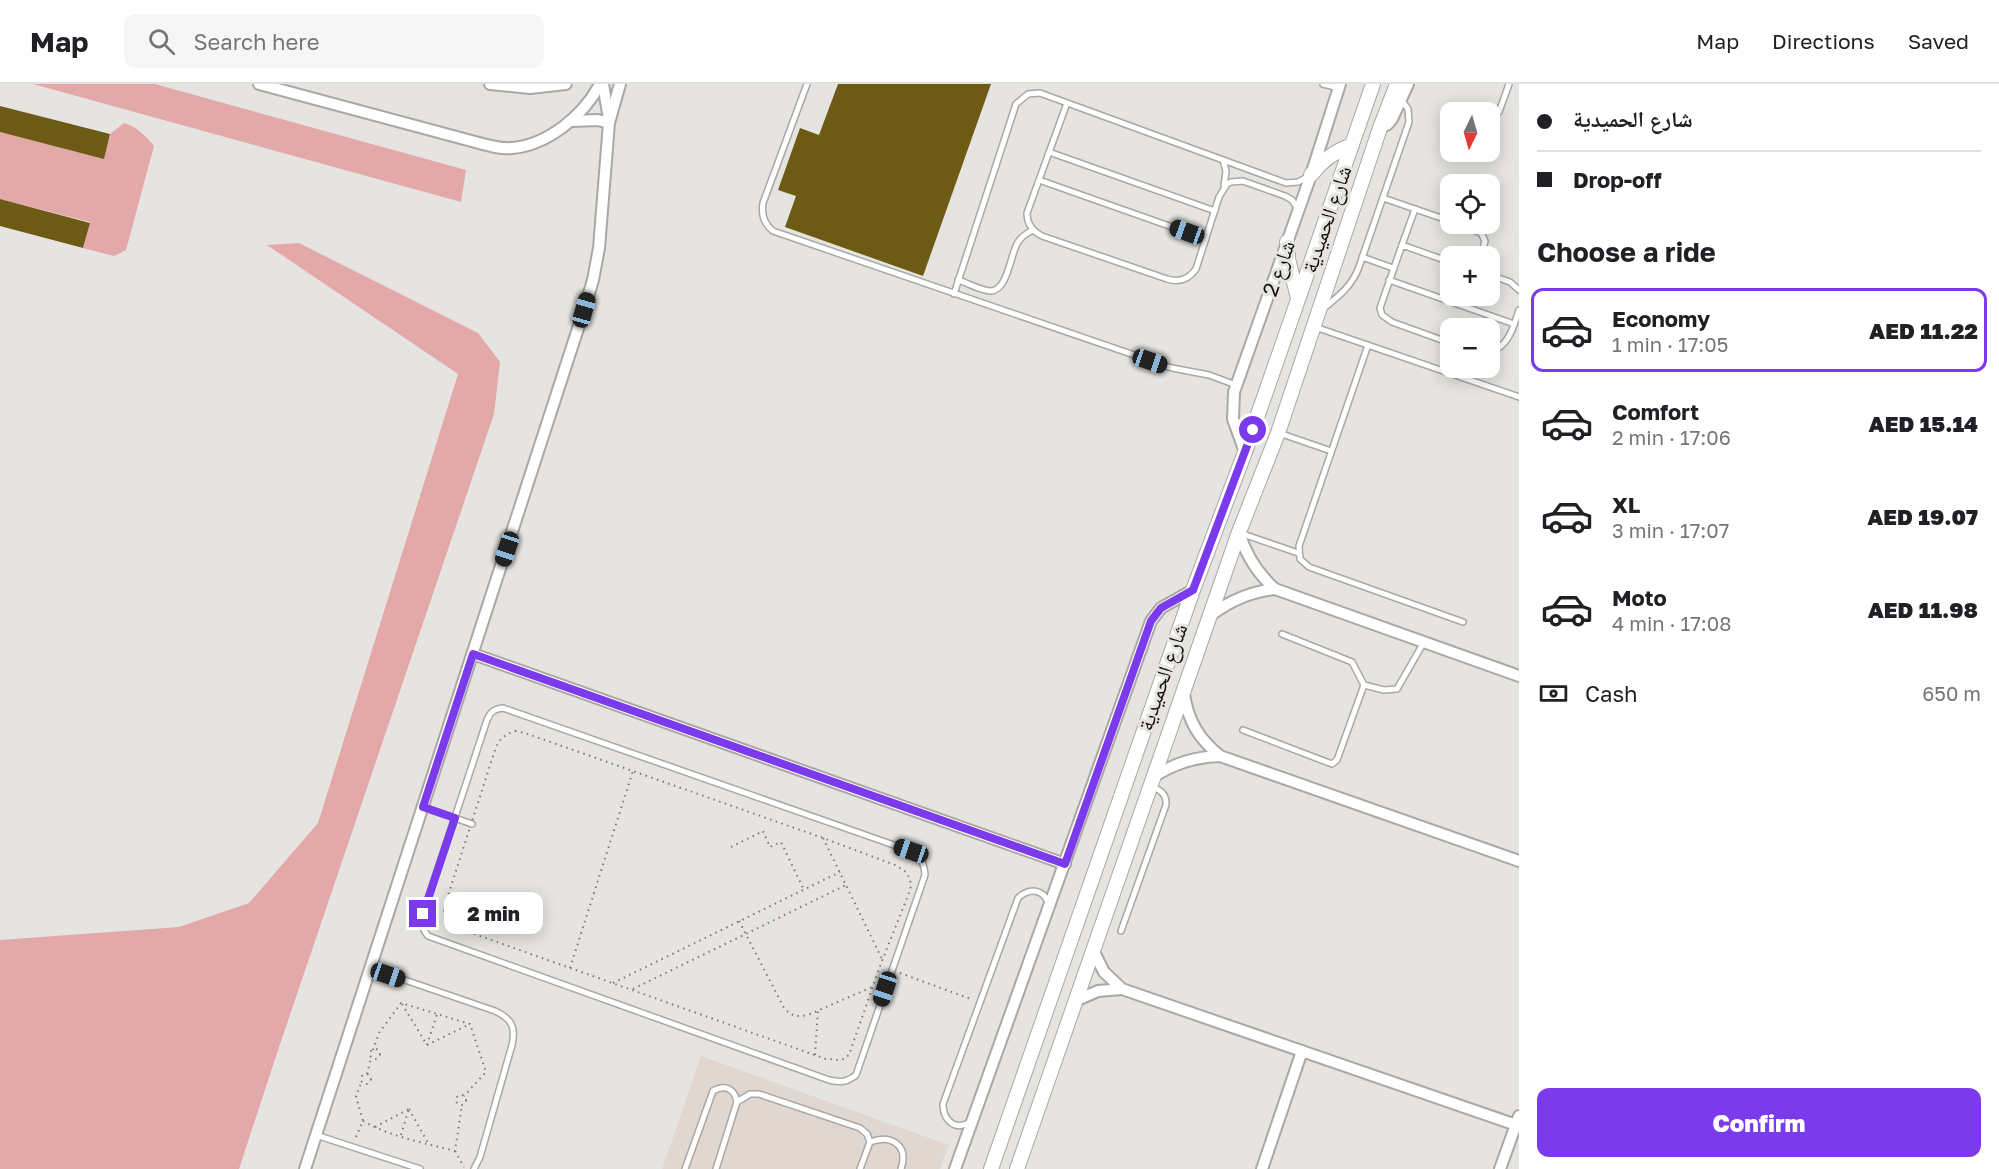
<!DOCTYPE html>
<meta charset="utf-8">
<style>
:root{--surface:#fff;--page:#f6f6f6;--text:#202124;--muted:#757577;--line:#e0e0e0;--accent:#7c3aed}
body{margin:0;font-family:"Golos Text","Noto Naskh Arabic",sans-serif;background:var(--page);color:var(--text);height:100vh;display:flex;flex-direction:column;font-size:22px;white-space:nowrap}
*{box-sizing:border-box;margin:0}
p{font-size:20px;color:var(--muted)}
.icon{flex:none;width:33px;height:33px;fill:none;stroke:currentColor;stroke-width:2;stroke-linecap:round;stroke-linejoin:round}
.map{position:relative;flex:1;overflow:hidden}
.panel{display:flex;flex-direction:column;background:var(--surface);width:480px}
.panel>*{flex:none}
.banner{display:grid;align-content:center;height:132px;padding:0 18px;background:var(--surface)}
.needle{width:39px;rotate:185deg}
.controls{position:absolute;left:1440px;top:18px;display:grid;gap:12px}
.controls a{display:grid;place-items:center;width:60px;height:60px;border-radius:12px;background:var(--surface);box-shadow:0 3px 15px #0003;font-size:30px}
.end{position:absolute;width:27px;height:27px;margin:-14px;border:8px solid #7c3aed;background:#fff;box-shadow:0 0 0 3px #fff}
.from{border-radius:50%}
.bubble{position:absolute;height:42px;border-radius:12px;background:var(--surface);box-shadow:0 3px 15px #0003;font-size:20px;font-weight:800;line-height:42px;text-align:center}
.car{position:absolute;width:18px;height:36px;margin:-18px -9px;border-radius:8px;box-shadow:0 0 4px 2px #0007;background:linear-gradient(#222 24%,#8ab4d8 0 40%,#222 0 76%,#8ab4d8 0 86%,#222 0)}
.banner b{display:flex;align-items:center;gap:21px;height:57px;font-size:22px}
.banner b+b{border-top:2px solid var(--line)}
.banner i{width:15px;height:15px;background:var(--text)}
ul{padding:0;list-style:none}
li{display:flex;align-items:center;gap:18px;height:84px;margin:0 12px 9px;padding:0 6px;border:3px solid transparent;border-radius:12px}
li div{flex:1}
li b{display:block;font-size:22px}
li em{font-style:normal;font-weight:800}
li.selected{border-color:var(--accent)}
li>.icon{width:54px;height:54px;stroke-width:1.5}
h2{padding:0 18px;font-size:27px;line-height:72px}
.pay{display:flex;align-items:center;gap:15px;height:66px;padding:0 18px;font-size:22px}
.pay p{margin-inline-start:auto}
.cta{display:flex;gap:12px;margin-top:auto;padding:12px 18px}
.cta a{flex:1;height:69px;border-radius:12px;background:var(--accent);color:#fff;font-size:24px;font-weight:800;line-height:69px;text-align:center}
header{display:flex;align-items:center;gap:36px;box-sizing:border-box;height:84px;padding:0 30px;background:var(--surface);border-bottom:2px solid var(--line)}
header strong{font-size:28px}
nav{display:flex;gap:33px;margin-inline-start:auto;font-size:21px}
.search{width:420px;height:54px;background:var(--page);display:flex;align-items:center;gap:15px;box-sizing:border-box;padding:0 21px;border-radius:12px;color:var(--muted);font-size:22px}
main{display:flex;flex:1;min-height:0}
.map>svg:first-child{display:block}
.built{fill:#e0d8d0}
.green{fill:#e3a8a8}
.building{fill:#6d5a14}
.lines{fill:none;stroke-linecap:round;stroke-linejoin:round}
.service-casing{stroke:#aaa7a5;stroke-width:8}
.minor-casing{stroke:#aaa7a5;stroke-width:14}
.tertiary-casing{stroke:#aaa7a5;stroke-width:16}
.path{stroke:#7c7b79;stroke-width:2;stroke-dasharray:1.5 4.5;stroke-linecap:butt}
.service{stroke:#fff;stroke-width:5}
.minor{stroke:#fff;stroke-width:10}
.tertiary{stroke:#fff;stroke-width:14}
.route{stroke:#7c3aed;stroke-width:8}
.labels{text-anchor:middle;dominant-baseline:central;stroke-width:6;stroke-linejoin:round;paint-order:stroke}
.street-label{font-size:21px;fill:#131211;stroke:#e6e4e1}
</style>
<header>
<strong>Map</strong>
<div class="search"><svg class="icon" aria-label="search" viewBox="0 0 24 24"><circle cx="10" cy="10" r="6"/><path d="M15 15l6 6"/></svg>Search here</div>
<nav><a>Map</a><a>Directions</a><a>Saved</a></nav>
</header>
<main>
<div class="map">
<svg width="1519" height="1085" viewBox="0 0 1519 1085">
<rect width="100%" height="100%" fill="#e6e4e1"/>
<path class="built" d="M701 972 949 1061 940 1085H662Z"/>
<g class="green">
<path d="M33 0H155L466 86 461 118Z"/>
<path d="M124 39C137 43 145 51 154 62L126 166 114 172 83 164 90 138 0 115V48L104 74 110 50Z"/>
<path d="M299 159 478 249 500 278 494 330 277 969 239 1085H0V856L179 843 249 819 318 739 458 290 267 161Z"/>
</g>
<g class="building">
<path d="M838 0H991L923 192 785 143 796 112 778 106 800 44 819 51Z"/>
<path d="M0 22 110 50 104 75 0 48Z"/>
<path d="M0 115 90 139 83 164 0 142Z"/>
</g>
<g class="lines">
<g class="service-casing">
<g id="service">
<path d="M807 0 763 119C761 131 764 140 773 147L1172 284 1209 291 1236 301"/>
<path d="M1323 0 1339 4"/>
<path d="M1067 19 1027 129C1027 140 1032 147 1042 152L1167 195C1180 199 1189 195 1196 185L1219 113 1227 100 1231 98 1243 97 1285 112 1292 116 1298 125"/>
<path d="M1461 27 1466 28"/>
<path d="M1490 34 1499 28 1509 0"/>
<path d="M1049 68 1215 127"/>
<path d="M1223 76 1226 87 1224 102"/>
<path d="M1039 96 1206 155"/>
<path d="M1383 114 1450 137"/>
<path d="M1457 140 1481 149 1485 157 1481 172"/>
<path d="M1402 161 1415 125"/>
<path d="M1362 173 1393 184"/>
<path d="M1450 178 1402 161 1380 224 1382 231 1392 238 1450 259"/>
<path d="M1490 191 1510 198 1519 206"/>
<path d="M958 196C968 199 981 207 991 207 1008 206 1010 171 1018 158 1022 152 1027 149 1033 146"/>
<path d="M1389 196 1514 240"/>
<path d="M954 210 1016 20 1028 10 1040 9 1286 99 1298 98 1309 92"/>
<path d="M1324 224C1339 212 1352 202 1359 183L1409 38 1408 25 1401 15"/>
<path d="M1315 243 1519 313"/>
<path d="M1368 261 1299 462 1300 475 1309 483 1463 538"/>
<path d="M1490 268C1509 262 1513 244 1519 226"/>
<path d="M1279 349 1331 367"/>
<path d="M1240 449 1298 469"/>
<path d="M1282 550 1352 578 1364 601 1384 606 1397 605 1424 558"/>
<path d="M503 624 911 767C921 773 924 779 925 791L856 991C847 998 841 999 829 996L428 852C422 844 420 839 423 830L487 636C490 628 494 625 503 624Z"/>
<path d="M1243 646 1332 680 1337 676 1364 601"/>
<path d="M423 723 472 740"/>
<path d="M1121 847 1166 721C1167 710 1160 706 1151 702"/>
<path d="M370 884 495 927C512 935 516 943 512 961L480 1073 474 1085"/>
<path d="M970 1038C954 1048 943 1035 943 1020L1018 814C1029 804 1043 804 1049 820"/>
<path d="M316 1051 420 1085"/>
<path d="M870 1058C891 1050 909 1061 901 1085"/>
<path d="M685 1085 713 1007C725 1000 735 1005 737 1018"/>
<path d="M716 1085 737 1018 750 1010H759L860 1044 867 1050 870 1058 860 1085"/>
</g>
</g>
<g class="minor-casing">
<g id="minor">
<path d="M259 0 479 59C490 62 501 65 512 64 548 61 584 31 600 0"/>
<path d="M490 0 530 4 566 0"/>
<path d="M603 0 609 35"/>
<path d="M572 37 598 36 609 39"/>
<path d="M1380 44 1388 40 1392 35 1408 0"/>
<path d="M1245 368 1233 335 1234 308 1311 91 1340 0"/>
<path d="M1239 448C1246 472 1257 489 1275 505L1519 592"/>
<path d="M1211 531C1231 516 1250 508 1275 505"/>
<path d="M473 570 1065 780"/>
<path d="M1184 610C1188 637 1199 655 1220 672L1519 777"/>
<path d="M1153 693C1175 679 1195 673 1220 672"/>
<path d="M1093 866 1104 888 1122 905 1519 1042"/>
<path d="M1075 917 1098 907 1122 905"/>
<path d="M305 1085 584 226 593 196 599 164 609 39 620 0"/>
<path d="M955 1085 1151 537 1161 524 1193 506"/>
<path d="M1262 1085 1302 967"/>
<path d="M1500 1085 1519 1032"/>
</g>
</g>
<g class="tertiary-casing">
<g id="tertiary">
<path d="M1311 91C1322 76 1335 67 1352 61"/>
<path d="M1287 158 1288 175 1298 214"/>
<path d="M991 1085 1193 506 1245 368 1373 0"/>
<path d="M1017 1085 1239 448 1278 349 1380 44 1397 0"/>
</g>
</g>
<g class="path">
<path d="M515 647 525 649 823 754 895 781 906 788 910 795 911 802 909 809 880 882 849 971 842 976 826 975 452 842 444 831V824L495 666C499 655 504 651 515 647Z"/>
<path d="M823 754 882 875"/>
<path d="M731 763 763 747 770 763 781 758 804 806"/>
<path d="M739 837 784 924C791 932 797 933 808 931L872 903"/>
<path d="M570 884 633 687"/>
<path d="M900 889 971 915"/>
<path d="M613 899 840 788"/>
<path d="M633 905 846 801"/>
<path d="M402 920 427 961"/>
<path d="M427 961 470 940"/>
<path d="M427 961 437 930"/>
<circle cx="375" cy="970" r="5"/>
<path d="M373 966 379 949 401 919 470 940 486 988 464 1012"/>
<path d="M815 971 818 926"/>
<path d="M367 990 371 973"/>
<circle cx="366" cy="995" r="5"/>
<circle cx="461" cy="1016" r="5"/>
<path d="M409 1025 428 1059"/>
<path d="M363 1037C391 1053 425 1059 455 1067L462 1021"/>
<path d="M375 1043 409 1025"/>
<path d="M401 1051 409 1025"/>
<path d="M356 1053 363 1037 356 1012 362 997"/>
<path d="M455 1067 464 1083"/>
</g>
<use href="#service" class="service"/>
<use href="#minor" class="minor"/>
<use href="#tertiary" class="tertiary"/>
</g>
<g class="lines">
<path class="route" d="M423 830 455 734 423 723 473 570 1065 780 1151 537 1161 524 1193 506 1253 346"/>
</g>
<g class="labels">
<g class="street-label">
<text transform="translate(1326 135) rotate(-71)">شارع الحميدية</text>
<text transform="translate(1278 184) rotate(-70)">شارع 2</text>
<text transform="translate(1162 593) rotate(-71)">شارع الحميدية</text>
</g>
</g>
</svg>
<div class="controls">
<a><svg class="needle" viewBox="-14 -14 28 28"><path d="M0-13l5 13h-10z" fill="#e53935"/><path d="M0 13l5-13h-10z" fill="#757577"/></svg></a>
<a><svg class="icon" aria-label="locate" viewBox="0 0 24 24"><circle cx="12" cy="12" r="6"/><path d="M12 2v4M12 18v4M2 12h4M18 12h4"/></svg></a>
<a>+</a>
<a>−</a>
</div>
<i class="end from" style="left:1253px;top:346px"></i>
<i class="end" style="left:423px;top:830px"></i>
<div class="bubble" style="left:444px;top:808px;width:99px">2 min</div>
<i class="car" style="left:1187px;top:148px;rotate:290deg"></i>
<i class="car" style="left:584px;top:226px;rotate:16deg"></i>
<i class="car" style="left:1150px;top:277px;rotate:109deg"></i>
<i class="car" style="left:507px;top:465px;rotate:198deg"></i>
<i class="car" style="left:911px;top:767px;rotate:289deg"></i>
<i class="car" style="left:388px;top:891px;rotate:109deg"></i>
<i class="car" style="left:885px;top:905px;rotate:198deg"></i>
</div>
<section class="panel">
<div class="banner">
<b><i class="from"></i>شارع الحميدية</b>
<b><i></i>Drop-off</b>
</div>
<h2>Choose a ride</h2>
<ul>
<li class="selected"><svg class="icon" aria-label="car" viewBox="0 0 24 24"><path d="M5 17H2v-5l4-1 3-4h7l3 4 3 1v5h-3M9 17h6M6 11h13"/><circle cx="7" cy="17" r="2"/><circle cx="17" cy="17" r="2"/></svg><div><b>Economy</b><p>1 min · 17:05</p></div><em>AED 11.22</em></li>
<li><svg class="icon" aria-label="car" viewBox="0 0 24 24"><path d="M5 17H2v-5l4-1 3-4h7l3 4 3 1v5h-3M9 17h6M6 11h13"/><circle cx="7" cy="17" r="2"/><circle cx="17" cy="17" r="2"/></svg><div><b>Comfort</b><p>2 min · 17:06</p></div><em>AED 15.14</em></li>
<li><svg class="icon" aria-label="car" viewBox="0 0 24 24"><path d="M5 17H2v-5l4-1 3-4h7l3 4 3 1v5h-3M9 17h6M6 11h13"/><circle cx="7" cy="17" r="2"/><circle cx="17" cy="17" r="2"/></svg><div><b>XL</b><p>3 min · 17:07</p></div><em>AED 19.07</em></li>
<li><svg class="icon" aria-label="car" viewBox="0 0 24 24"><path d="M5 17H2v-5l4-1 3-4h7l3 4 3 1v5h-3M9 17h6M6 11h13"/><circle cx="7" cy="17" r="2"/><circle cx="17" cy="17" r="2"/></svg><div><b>Moto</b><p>4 min · 17:08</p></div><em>AED 11.98</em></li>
</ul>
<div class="pay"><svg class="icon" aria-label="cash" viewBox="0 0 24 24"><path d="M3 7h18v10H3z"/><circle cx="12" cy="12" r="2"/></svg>Cash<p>650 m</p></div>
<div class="cta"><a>Confirm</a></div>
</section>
</main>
